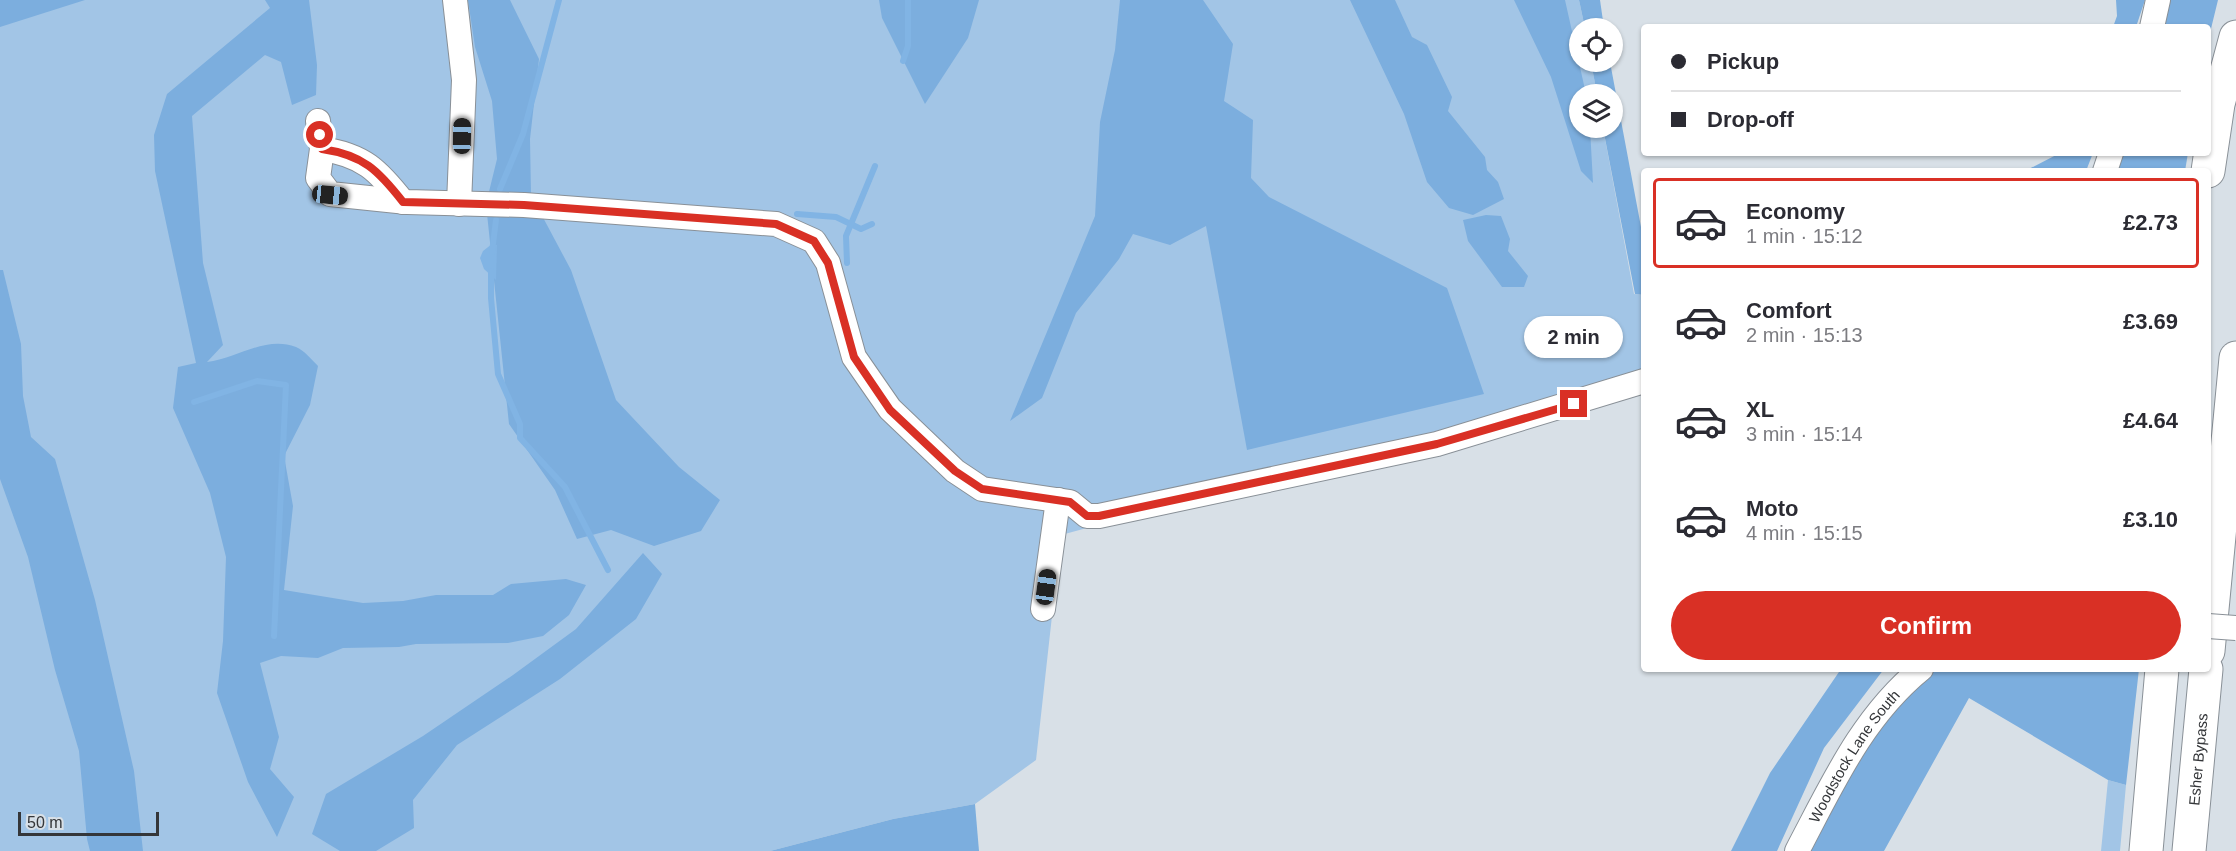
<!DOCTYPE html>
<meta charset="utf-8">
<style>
:root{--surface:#fff;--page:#f2f2f3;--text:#2b2b33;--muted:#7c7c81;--line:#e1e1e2;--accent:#d93025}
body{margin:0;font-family:Helvetica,sans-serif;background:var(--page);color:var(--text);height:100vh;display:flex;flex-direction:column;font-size:22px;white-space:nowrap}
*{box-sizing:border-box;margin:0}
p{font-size:20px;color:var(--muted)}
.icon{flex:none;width:33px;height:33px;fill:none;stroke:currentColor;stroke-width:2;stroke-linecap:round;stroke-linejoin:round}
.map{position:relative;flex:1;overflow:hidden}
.sheet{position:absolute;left:1641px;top:168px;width:570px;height:504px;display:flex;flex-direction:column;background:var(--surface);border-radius:6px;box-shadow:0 2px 4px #0004}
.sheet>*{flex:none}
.hud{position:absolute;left:1641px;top:24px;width:570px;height:132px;border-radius:6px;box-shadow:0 2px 4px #0004;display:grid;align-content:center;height:132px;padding:0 30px;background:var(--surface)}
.fabs{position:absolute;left:1569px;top:18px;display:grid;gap:12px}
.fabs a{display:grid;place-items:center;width:54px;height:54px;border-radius:50%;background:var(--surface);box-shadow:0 2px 4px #0004;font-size:30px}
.scale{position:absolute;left:18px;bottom:15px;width:141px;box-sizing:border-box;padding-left:6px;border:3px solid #343639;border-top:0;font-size:16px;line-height:21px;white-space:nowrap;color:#343639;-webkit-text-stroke:4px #d8e0e7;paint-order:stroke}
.end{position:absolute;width:27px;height:27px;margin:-14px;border:8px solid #d93025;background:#fff;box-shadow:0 0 0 3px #fff}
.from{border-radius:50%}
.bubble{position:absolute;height:42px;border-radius:21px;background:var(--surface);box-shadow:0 2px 4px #0004;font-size:20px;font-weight:800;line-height:42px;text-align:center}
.car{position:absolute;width:18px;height:36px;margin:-18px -9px;border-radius:8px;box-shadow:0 0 4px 2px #0007;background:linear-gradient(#222 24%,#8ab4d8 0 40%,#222 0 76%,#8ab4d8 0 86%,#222 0)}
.hud b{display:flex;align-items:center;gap:21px;height:57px;font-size:22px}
.hud b+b{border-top:2px solid var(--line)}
.hud i{width:15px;height:15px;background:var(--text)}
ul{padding:10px 0 0;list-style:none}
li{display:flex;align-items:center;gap:18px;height:90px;margin:0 12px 9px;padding:0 18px;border:3px solid transparent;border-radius:6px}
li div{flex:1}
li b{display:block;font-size:22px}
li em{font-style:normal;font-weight:800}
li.current{border-color:var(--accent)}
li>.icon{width:54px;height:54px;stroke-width:1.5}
.primary-button{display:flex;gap:12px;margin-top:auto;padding:12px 30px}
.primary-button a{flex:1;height:69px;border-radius:36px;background:var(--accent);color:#fff;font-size:24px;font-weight:800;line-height:69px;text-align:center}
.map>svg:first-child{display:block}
.green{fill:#a2c5e6}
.forest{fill:#7caede}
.water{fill:#81b4e4}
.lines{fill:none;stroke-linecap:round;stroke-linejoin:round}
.stream{stroke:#81b4e4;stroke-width:6}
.minor-casing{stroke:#899097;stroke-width:26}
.highway-casing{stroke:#899097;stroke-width:35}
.minor{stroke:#fff;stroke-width:24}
.highway{stroke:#fff;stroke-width:33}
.minor-bridge-casing{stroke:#899097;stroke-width:26;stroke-linecap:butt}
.minor-bridge{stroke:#fff;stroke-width:24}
.route{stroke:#d93025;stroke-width:8}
.labels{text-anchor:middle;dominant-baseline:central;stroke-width:6;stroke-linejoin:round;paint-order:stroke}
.street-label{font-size:15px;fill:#343639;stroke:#d8e0e7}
</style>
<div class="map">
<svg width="2236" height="851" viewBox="0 0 2236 851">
<rect width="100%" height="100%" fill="#d8e0e7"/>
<g class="green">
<path d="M0 0H1579L1585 28H1580V62H1591L1597 94H1580V128H1603L1634 294 1644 295V377L1061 535 1036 760 975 804 893 819 770 851H0Z"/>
<path d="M2108 780 2126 785 2120 851H2101Z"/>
</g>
<g class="forest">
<path d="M0 0H85L0 27Z"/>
<path d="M265 0H309L317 65 316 95 292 105 281 62 265 55 192 116 203 263 223 345 207 362C237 359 265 335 296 347 304 350 312 360 318 366L310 405 284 456 293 506 284 590 363 603 403 601 436 595H493L511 584 566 579 586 585 569 615 543 636 508 643 416 644 399 647 343 648 318 658 281 656 260 663 279 737 270 769 294 797 277 837 248 782 217 693 223 641 226 557 210 493 173 408 178 367 196 363 155 171 154 135 167 94 270 8Z"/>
<path d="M468 0H510L539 59 530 139 531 195 571 270 616 400 679 467 720 500 701 531 654 546 611 530 577 539 555 490 509 424 486 204 497 159 492 101 475 47Z"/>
<path d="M879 0H979L968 38 925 104 882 18Z"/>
<path d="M1120 0H1203L1233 44 1224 101 1253 120 1251 178 1269 197 1447 288 1484 394 1247 450 1206 226 1170 245 1133 234 1119 259 1076 313 1042 398 1010 421 1095 216 1100 122 1115 50Z"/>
<path d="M1350 0H1395L1412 37 1427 45 1452 97 1448 111 1485 157 1487 170 1498 182 1504 199 1473 215 1449 208 1427 182 1404 114Z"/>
<path d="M1514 0H1565L1586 94H1580V128H1590L1593 183 1581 171 1551 77Z"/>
<path d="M1579 0H1600L1604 28H1585Z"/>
<path d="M2116 0H2145L2136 27H2113L2117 16Z"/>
<path d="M2168 0H2218L2208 41V27H2160Z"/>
<path d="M1591 62H1610L1644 243V295L1635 294 1603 128H1612V94H1597Z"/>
<path d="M2060 153H2093L2086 171H2025Z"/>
<path d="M2120 153H2188L2185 171H2114Z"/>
<path d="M1486 215 1501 216 1510 239 1508 251 1528 276 1524 287H1502L1468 241 1463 220Z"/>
<path d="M0 270H3L21 344 23 396 31 437 55 459 95 600 134 771 143 851H90L87 839 79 751 55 670 28 557 0 479Z"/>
<path d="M643 553 662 574 636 619 560 679 457 745 413 800 414 828 376 851H340L312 834 326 794 423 736 513 675 576 629Z"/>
<path d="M1841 669H1884L1824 748 1777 851H1731L1770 773Z"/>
<path d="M1937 669H2139L2126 785 2108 780 1969 698 1884 851H1810C1843 788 1875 709 1937 669Z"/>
<path d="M975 804 979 851H770L893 819Z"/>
</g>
<path class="water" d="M492 244 497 245 496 280 484 269 480 258 483 251Z"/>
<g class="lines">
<g class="stream">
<path d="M903 61 908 46V0"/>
<path d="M500 189 523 134 559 0"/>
<path d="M797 214 836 217 861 229 872 224"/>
<path d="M492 252 496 220"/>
<path d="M847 263 846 236 875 166"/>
<path d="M491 271V298L498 374 520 424V438L565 487 608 570"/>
<path d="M194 402 257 381 286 385 274 636"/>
</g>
<g class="minor-casing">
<g id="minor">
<path d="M455 0 464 80 459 204"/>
<path d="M2152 27 2158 0"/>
<path d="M318 121 322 149 318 178 330 194 407 202 524 205 776 224 814 241 828 263 854 357 890 409 955 471 982 489 1070 502 1087 516H1099L1437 444 1644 381"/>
<path d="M322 149C363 155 378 170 403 202"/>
<path d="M2105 171 2111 153"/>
<path d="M1043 609 1058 500"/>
<path id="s1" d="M1797 851C1832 785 1862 717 1921 669"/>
</g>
</g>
<g class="highway-casing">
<g id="highway">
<path d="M2208 171 2218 104 2236 37"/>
<path d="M2208 651 2236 358"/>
<path d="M2146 851 2162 669"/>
<path id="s2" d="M2189 851 2206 669"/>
</g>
</g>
<use href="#minor" class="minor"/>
<use href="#highway" class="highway"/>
<g class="minor-bridge-casing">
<path id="minor-bridge" d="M2208 626 2236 628"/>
</g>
<use href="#minor-bridge" class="minor-bridge"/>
</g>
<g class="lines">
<path class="route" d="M320 135 322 149C363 155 378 170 403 202L524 205 776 224 814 241 828 263 854 357 890 410 955 471 982 489 1070 502 1087 516H1099L1437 444 1574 404"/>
</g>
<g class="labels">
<g class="street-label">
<text stroke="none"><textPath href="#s1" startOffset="111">Woodstock Lane South</textPath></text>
<text stroke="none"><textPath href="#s2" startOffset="92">Esher Bypass</textPath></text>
</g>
</g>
</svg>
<div class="fabs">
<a><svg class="icon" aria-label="locate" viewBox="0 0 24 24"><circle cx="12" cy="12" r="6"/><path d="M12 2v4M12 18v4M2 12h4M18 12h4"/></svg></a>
<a><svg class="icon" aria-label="layers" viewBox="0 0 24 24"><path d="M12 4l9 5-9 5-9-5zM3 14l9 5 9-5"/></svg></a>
</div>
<div class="scale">50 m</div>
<i class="end from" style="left:320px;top:135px"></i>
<i class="end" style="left:1574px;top:404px"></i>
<div class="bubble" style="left:1524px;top:316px;width:99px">2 min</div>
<i class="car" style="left:462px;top:136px;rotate:1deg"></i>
<i class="car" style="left:330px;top:195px;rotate:96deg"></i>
<i class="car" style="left:1046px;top:587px;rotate:8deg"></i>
<div class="hud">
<b><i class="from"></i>Pickup</b>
<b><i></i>Drop-off</b>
</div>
<section class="sheet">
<ul>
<li class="current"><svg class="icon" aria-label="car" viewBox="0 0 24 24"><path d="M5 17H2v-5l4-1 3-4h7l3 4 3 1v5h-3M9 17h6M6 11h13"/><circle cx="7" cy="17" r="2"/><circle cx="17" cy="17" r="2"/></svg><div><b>Economy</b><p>1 min · 15:12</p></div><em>£2.73</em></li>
<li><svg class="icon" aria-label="car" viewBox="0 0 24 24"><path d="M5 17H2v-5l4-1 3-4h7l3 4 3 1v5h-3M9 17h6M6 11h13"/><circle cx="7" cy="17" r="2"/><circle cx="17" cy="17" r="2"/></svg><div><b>Comfort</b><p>2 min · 15:13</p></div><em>£3.69</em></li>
<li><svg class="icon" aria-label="car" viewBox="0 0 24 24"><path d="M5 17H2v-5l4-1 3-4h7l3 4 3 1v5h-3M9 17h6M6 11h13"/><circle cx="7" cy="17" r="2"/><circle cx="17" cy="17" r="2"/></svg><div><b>XL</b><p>3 min · 15:14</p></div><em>£4.64</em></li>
<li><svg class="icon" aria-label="car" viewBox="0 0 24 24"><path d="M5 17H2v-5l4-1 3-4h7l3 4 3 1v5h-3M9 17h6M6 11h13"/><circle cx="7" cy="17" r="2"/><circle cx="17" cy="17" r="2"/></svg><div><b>Moto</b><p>4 min · 15:15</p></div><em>£3.10</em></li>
</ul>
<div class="primary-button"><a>Confirm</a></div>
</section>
</div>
